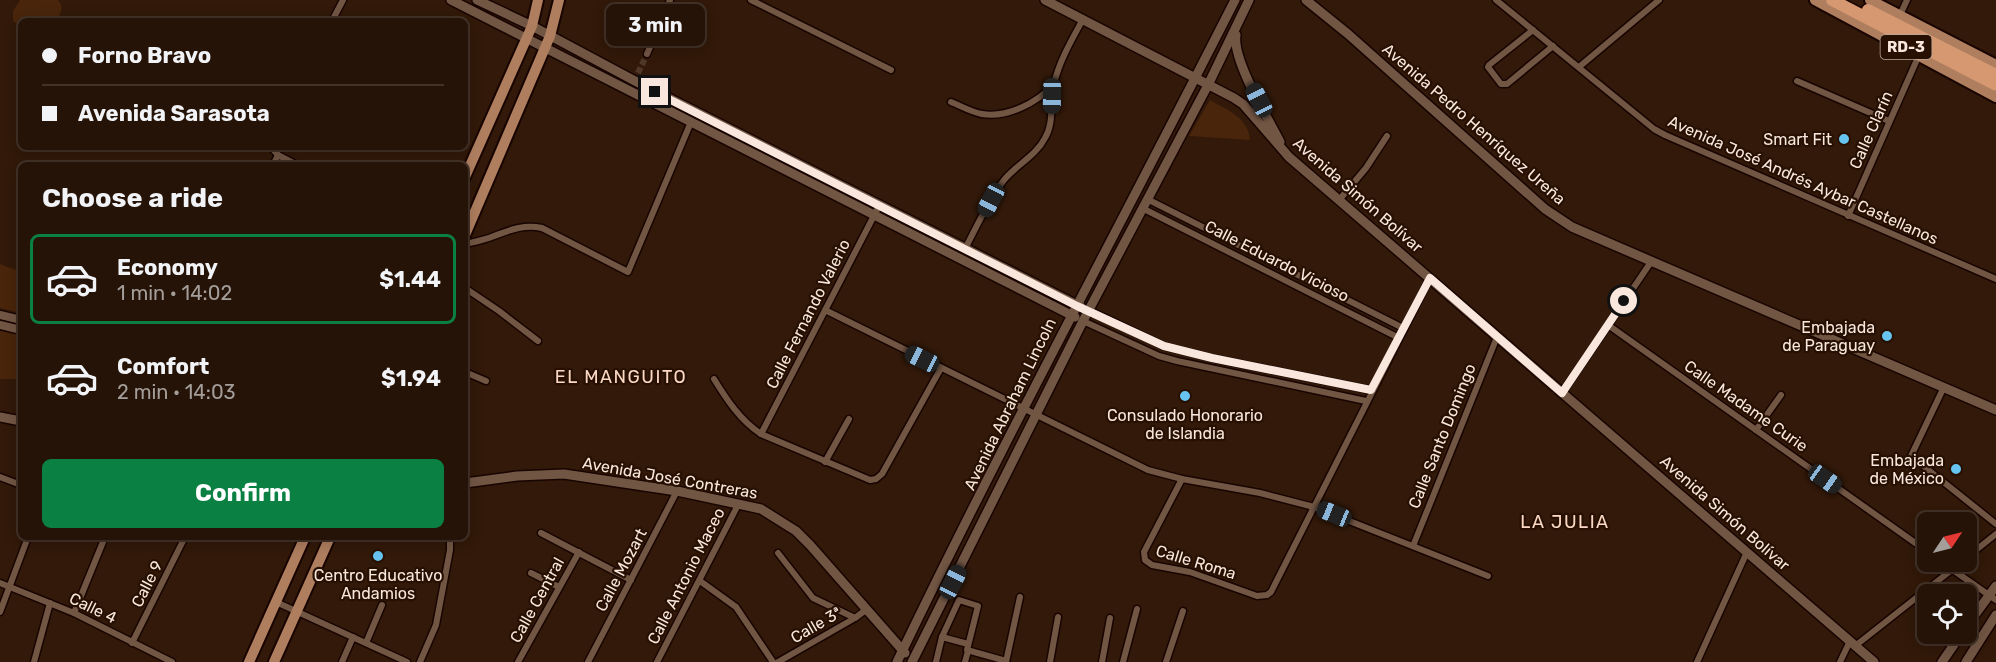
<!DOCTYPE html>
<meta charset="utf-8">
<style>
:root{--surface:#261307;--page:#2e1c11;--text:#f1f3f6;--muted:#a49e9b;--line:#423228;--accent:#0b8043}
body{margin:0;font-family:Rubik,sans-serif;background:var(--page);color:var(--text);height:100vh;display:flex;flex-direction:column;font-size:22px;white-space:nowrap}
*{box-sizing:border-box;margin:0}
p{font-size:20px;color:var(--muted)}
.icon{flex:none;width:33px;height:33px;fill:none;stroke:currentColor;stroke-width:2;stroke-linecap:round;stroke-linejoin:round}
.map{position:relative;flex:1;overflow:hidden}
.panel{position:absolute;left:18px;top:162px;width:450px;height:378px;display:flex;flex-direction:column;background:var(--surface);border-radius:9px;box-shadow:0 3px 15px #0003,0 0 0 2px var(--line)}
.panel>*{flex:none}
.banner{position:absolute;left:18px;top:18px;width:450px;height:132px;border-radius:9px;box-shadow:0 3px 15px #0003,0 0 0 2px var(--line);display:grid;align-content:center;height:132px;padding:0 24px;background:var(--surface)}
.needle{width:39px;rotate:55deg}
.fabs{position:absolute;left:1917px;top:512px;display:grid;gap:12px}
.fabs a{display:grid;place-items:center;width:60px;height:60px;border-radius:9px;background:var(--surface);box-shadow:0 3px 15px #0003,0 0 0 2px var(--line);font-size:30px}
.end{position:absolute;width:27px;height:27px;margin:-14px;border:8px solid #f9e7dd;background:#111;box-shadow:0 0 0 3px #111}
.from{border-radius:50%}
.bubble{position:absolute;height:42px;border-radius:9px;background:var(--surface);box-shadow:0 3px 15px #0003,0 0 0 2px var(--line);font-size:20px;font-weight:700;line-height:42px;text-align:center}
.car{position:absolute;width:18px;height:36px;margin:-18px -9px;border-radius:8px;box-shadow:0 0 4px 2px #0007;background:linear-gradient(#222 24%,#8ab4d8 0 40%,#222 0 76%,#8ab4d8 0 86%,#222 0)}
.banner b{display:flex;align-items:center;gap:21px;height:57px;font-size:22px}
.banner b+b{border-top:2px solid var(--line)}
.banner i{width:15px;height:15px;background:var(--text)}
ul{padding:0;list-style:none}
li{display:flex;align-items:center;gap:18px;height:90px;margin:0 12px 9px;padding:0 12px;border:3px solid transparent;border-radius:9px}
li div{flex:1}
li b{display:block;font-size:22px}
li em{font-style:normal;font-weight:700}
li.on{border-color:var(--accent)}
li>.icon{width:54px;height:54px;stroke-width:1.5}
h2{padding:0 24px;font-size:27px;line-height:72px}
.button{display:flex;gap:12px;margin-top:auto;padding:12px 24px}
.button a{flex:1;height:69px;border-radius:9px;background:var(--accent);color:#fff;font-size:24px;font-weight:700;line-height:69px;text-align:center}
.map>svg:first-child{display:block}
.green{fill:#48250b}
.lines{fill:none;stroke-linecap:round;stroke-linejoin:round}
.minor-tunnel{stroke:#503829;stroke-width:6;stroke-dasharray:6 3;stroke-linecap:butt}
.minor-casing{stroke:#180400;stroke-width:9}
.tertiary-casing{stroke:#180400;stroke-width:11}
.secondary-casing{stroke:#180400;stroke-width:12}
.primary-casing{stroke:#180400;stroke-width:14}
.motorway-casing{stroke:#180400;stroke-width:15}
.minor{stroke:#725644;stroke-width:6}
.tertiary{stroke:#725644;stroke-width:8}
.secondary{stroke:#725644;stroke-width:9}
.primary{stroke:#ae7e5f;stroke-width:10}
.motorway{stroke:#d69871;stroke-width:12}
.route{stroke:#f9e7dd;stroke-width:8}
.poi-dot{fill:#67c4f0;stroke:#271002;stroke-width:2}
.labels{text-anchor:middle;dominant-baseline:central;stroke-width:4.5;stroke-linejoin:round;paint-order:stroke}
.shield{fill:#271002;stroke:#baa69b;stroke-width:1.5}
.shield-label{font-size:15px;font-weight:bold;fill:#f9e7dd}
.street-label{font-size:16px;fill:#f9e7dd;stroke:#271002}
.poi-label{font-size:16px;fill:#f9e7dd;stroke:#271002;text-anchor:end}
.neighbourhood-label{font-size:18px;letter-spacing:1.5px;fill:#fad8c3;stroke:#271002}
</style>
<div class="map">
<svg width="1996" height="662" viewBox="0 0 1996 662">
<rect width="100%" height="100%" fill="#321909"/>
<g class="green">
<path d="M20 0H58C65 8 60 13 57 21H21V27L13 21V11Z"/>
<path d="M1210 100C1227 110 1248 117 1250 140L1189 136Z"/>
<path d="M0 264 21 272V313L0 308Z"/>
<path d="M0 329 21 334V379H0Z"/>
</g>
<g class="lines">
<path class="minor-tunnel" d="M638 73 647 54"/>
<g class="minor-casing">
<g id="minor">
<path d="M751 0 891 70"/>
<path d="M1496 0 1654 129 1665 135 1996 279"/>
<path d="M1900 15 1907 0"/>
<path d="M332 21 343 0"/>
<path d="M1533 30 1489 65 1488 67 1501 84H1507L1553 46"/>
<path d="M647 54 670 0"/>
<path d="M1579 67 1659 0"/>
<path d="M1797 81 1889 121"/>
<path d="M951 102C961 106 971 112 982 114 1007 118 1037 103 1053 85"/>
<path d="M271 147 278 155 297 165"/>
<path d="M273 165 278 155"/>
<path d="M1147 199 1403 328"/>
<path d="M1340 199 1366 168 1387 136"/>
<path d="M1142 208 1399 338"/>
<path d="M1848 216 1919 55"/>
<path d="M465 244C474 242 485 240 494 236 510 230 524 224 542 228L628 272 691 122"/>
<path d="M965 249C977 226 988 201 1004 180 1016 165 1036 156 1045 138 1055 121 1049 102 1054 84 1059 62 1071 41 1082 21"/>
<path d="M465 288 499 311 538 341"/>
<path d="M825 310 1148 470 1182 479 1260 493 1314 507 1488 576"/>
<path d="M1089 310 1164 346 1212 358 1371 390"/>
<path d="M1083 321 1159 356 1177 361 1366 401"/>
<path d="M1608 325 1928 552"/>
<path d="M465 372 486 381"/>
<path d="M714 379C727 400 740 420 761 434L870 480 876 479 882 474 941 368"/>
<path d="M1943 389 1911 456 1996 524"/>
<path d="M1562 393 1651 262"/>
<path d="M1756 430 1781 395"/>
<path d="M761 434 879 206"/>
<path d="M825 462 849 419"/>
<path d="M0 477 21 485"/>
<path d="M1182 479 1144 552 1145 560 1152 565 1190 572 1257 596 1267 595 1271 592 1430 278"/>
<path d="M541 533 631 580"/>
<path d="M1413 546 1497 337"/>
<path d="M778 553 813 598 855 618"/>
<path d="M1966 558 1996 534"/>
<path d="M1940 561 1996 600"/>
<path d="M531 573 559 587"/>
<path d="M700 581 736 607 773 662"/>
<path d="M0 583 74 613 172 662"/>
<path d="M276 602 407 662"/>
<path d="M0 612 28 537"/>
<path d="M74 613 105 537"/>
<path d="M942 637 959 600 978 606 967 650 1006 661"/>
<path d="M132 643 185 537"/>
<path d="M366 643 382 605"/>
<path d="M1855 646 1963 561"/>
<path d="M34 662 50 603"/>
<path d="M342 662 353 637"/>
<path d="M420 662 436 625 450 550V537"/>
<path d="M518 662 579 552"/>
<path d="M588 662 677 491"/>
<path d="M657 662 739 503"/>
<path d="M778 662 855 618 867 609"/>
<path d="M936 662 942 637 968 644"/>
<path d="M965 662 968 651"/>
<path d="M1006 662 1020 597"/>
<path d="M1050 662 1058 617"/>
<path d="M1102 662 1110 618"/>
<path d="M1123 662 1137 609"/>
<path d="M1166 662 1183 611"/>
<path d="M1697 662 1747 552"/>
<path d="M1840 662 1850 641"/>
</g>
</g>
<g class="tertiary-casing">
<g id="tertiary">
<path d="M0 315 21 320"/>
<path d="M0 325 21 330"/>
</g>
</g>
<g class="secondary-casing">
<g id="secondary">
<path d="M451 0 1075 317"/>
<path d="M477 0 532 26 635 81 1081 307"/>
<path d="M1045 0 1234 98 1243 104 1289 157 1874 662"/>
<path d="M1306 0 1348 34 1545 209 1572 227 1996 410"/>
<path d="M1236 35C1232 60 1268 118 1280 142"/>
<path d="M0 417 21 421"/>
<path d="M465 483 517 476 564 474 677 491 761 509 796 531 810 545 905 653"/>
<path d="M1966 627 1996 586"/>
<path d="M897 662C1004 439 1123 221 1235 0"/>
<path d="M912 662 1083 321 1208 85 1249 0"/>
<path d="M1942 662 1962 633"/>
<path d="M1966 662 1996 615"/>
</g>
</g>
<g class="primary-casing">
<g id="primary">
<path d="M1815 0 1996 97"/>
<path d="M1870 0 1996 65"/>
<path d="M465 177 532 26 538 0"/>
<path d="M465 235 550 36 559 0"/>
<path d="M249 662 305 537"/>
<path d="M274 662 330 537"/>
</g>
</g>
<g class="motorway-casing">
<g id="motorway">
<path d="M1832 0 1996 85"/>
<path d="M1868 10 1996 75"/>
</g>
</g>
<use href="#minor" class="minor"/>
<use href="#tertiary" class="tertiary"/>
<use href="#secondary" class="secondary"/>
<use href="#primary" class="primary"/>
<use href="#motorway" class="motorway"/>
</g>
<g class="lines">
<path class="route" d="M655 92 1077 306 1164 346 1212 358 1371 390 1430 278 1562 393 1624 301"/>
</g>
<g class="poi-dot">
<circle cx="1844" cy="139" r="6"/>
<circle cx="1887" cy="336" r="6"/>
<circle cx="1185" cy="396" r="6"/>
<circle cx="1956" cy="469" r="6"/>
<circle cx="378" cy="556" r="6"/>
</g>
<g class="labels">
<rect class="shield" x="1880.5" y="35" width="51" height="24" rx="4.5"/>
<g class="shield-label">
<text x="1906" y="47">RD-3</text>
</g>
<g class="street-label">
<text transform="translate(1474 124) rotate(41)">Avenida Pedro Henríquez Ureña</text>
<text transform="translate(1871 130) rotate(-66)">Calle Clarín</text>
<text transform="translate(1803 180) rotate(24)">Avenida José Andrés Aybar Castellanos</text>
<text transform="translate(1358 195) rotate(41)">Avenida Simón Bolívar</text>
<text transform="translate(1277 261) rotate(27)">Calle Eduardo Vicioso</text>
<text transform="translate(808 314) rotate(-63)">Calle Fernando Valerio</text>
<text transform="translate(1010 404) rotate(-64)">Avenida Abraham Lincoln</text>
<text transform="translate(1746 406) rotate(35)">Calle Madame Curie</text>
<text transform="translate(1442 436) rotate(-68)">Calle Santo Domingo</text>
<text transform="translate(670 478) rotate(10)">Avenida José Contreras</text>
<text transform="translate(1725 513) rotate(41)">Avenida Simón Bolívar</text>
<text transform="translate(1196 562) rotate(17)">Calle Roma</text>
<text transform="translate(621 570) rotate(-62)">Calle Mozart</text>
<text transform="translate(686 576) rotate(-63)">Calle Antonio Maceo</text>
<text transform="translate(147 584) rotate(-63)">Calle 9</text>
<text transform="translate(537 600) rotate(-61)">Calle Central</text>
<text transform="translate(93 608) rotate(26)">Calle 4</text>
<text transform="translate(816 625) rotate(-30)">Calle 3ª</text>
</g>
<g class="poi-label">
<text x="1832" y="139">Smart Fit</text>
<text x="1875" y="327">Embajada<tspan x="1875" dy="18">de Paraguay</tspan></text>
<text x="1185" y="415" text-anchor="middle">Consulado Honorario<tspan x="1185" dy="18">de Islandia</tspan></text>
<text x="1944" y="460">Embajada<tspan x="1944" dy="18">de México</tspan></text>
<text x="378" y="575" text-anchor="middle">Centro Educativo<tspan x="378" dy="18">Andamios</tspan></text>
</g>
<g class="neighbourhood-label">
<text x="621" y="377">EL MANGUITO</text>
<text x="1565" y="522">LA JULIA</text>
</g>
</g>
</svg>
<div class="fabs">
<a><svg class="needle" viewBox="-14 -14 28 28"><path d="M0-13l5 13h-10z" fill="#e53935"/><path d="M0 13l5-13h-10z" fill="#a49e9b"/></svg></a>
<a><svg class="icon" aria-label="locate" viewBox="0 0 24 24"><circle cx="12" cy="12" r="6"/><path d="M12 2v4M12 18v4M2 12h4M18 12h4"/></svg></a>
</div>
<i class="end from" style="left:1624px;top:301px"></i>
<i class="end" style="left:655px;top:92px"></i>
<div class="bubble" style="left:606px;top:4px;width:99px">3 min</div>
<i class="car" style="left:1052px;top:96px;rotate:181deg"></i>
<i class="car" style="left:1259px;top:100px;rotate:333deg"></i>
<i class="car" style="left:991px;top:200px;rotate:208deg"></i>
<i class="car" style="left:922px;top:359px;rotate:296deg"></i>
<i class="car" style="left:1825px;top:479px;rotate:125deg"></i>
<i class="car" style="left:1334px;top:514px;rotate:292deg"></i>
<i class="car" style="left:953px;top:582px;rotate:27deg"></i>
<div class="banner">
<b><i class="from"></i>Forno Bravo</b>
<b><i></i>Avenida Sarasota</b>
</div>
<section class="panel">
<h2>Choose a ride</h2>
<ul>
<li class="on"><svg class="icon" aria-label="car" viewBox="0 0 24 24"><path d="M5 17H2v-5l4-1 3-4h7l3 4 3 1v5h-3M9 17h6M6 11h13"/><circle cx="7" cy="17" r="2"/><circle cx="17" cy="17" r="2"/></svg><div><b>Economy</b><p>1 min · 14:02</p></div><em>$1.44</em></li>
<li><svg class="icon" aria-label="car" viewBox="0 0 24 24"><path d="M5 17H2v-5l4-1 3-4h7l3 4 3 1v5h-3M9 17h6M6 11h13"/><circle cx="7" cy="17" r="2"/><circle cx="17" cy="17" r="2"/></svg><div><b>Comfort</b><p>2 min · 14:03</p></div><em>$1.94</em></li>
</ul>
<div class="button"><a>Confirm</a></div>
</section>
</div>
